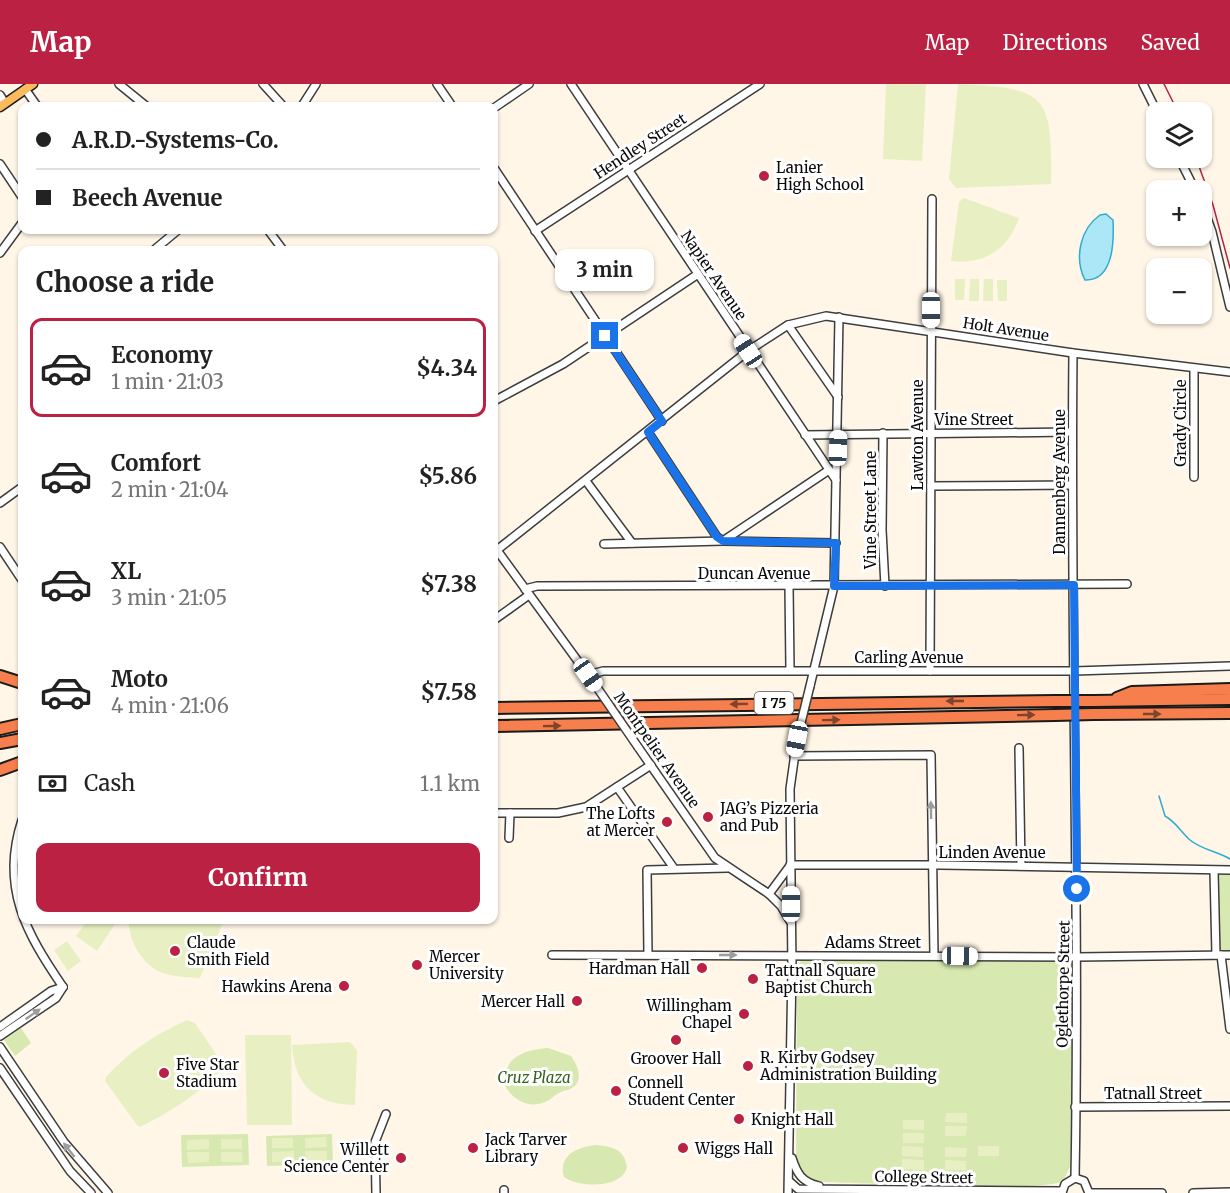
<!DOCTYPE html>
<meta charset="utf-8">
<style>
:root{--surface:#fff;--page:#f2f2f2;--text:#222;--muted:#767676;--line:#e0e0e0;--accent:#bb2142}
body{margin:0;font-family:Merriweather,serif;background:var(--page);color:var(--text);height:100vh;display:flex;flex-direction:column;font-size:22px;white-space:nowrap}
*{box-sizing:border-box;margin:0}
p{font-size:20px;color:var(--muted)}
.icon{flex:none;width:33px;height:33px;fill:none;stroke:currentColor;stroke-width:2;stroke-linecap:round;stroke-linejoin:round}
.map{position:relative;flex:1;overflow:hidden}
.drawer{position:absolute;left:18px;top:162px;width:480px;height:678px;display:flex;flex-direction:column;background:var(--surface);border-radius:12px;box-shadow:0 2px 4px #0004}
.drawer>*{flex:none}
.guide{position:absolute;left:18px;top:18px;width:480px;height:132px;border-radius:12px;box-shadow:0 2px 4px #0004;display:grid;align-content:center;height:132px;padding:0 18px;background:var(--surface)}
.tools{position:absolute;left:1146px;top:18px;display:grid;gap:12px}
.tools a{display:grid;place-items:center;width:66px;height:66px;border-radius:12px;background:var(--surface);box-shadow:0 2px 4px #0004;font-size:30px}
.end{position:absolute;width:27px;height:27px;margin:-14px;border:8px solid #1a73e8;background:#fff;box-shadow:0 0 0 3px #fff}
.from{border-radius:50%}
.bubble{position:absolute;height:42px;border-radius:12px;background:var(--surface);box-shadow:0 2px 4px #0004;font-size:20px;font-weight:700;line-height:42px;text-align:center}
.car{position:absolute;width:18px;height:36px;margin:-18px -9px;border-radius:8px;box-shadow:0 0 4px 2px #0007;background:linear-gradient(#fff 24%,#345 0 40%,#fff 0 76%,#345 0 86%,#fff 0)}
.guide b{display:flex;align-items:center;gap:21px;height:57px;font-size:22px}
.guide b+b{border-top:2px solid var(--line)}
.guide i{width:15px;height:15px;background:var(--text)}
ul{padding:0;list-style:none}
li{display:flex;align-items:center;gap:18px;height:99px;margin:0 12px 9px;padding:0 6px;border:3px solid transparent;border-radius:12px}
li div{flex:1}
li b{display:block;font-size:22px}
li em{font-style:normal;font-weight:700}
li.selected{border-color:var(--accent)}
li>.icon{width:54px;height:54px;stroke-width:1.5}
h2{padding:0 18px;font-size:27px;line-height:72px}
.pay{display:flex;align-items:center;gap:15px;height:66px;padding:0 18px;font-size:22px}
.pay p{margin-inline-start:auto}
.primary-button{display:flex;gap:12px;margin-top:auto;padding:12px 18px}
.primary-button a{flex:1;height:69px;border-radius:12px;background:var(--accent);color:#fff;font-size:24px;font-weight:700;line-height:69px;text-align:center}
header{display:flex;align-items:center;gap:36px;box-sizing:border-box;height:84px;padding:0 30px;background:var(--accent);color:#fff}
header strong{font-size:28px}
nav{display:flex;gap:33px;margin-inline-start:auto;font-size:21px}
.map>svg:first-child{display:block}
.green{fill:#d7e9b1}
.pitch{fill:#e8f0c3}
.water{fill:#abe7f7;stroke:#31aacf;stroke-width:1.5}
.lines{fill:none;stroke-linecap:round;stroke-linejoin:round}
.stream{stroke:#31aacf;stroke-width:1.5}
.minor-casing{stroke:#3d3d3d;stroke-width:10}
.major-casing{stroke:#1b1b1b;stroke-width:11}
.highway-casing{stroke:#1b1b1b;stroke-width:14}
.minor{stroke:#fff;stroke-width:7}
.major{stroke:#fbba5b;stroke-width:8}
.highway{stroke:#f77f4d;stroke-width:10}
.rail{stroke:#bb2142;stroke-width:1.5}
.minor-bridge-casing{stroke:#3d3d3d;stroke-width:10;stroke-linecap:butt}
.highway-bridge-casing{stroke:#1b1b1b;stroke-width:14;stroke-linecap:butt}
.minor-bridge{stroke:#fff;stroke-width:7}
.highway-bridge{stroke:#f77f4d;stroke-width:10}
.oneway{fill:#80442c}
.oneway2{fill:#9d9d9d}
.route{stroke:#1a73e8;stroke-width:8}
.poi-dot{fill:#bb2142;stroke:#fff;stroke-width:2}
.labels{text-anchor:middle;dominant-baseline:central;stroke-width:6;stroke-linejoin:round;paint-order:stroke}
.shield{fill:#fff;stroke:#545454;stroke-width:1.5}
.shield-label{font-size:14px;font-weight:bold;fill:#0a0a0a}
.street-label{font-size:15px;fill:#0a0a0a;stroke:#fff}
.poi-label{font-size:15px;fill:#0a0a0a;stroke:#fff;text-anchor:start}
.park-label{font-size:15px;font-style:italic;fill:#35611b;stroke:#fff}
</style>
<header>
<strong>Map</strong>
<nav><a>Map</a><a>Directions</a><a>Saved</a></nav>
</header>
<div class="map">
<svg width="1230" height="1109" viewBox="0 0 1230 1109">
<rect width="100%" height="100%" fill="#fff6e7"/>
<g class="green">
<path d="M1215 787H1230V871H1216Z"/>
<path d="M1065 875 1072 879 1071 891V1058L1070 1083 1063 1097C1045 1109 851 1098 816 1098L803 1092 796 1078 797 883 801 877Z"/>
<path d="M21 944 31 959 15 972 4 956Z"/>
<path d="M548 964 571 972C578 982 585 998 570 1005 568 1007 564 1006 561 1008 555 1010 551 1016 545 1018 529 1025 513 1016 505 1002 502 973 524 966 548 964Z"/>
<path d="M248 1050 249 1081 182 1083 181 1051Z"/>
<path d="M332 1050 333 1080 267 1082 266 1052Z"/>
<path d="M596 1061C612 1063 624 1064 627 1083 622 1105 579 1104 564 1093 558 1071 577 1063 596 1061Z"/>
</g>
<g class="pitch">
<path d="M886 0H926L922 77 883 75Z"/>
<path d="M958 0C1048 4 1052 11 1051 100L956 104 949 95Z"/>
<path d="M964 114 1019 134C1008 166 984 181 951 177L959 118Z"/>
<path d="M955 195H965L964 216H955Z"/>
<path d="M970 195H979V217H969Z"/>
<path d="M984 195H993V217H983Z"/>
<path d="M997 196H1007V217H998Z"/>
<path d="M88 836H109L115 840 97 867 76 852Z"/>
<path d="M129 836H224L200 894C187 893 170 893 158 887 140 877 128 855 129 836Z"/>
<path d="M67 857 81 877 68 887 54 866Z"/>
<path d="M187 936 195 939 222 979V985C199 1010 170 1028 140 1043L137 1041 105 997 106 993C128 968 157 949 187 936Z"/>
<path d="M245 951H291L292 1041H247Z"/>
<path d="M350 958 357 966 355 1021C316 1021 294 1001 292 961Z"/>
<path d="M946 1029H967V1039L945 1038Z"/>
<path d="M903 1036H924V1046L903 1045Z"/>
<path d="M945 1042H967L966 1052H945Z"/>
<rect x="903" y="1049" width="21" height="10"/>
<path d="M326 1053 327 1063 305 1064V1054Z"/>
<rect x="272" y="1054" width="21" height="10"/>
<path d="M209 1055V1065L187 1066V1056Z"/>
<rect x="221" y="1055" width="21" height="10"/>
<path d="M902 1062 923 1063V1073L902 1072Z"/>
<rect x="978" y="1062" width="21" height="10"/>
<path d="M945 1063 967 1064 966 1073H945Z"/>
<path d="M294 1067V1077L272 1078V1068Z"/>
<path d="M305 1067H327V1077H306Z"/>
<path d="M187 1068H209V1078L188 1079Z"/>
<path d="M221 1068H242L243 1078H221Z"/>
<path d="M902 1075 924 1076V1086L902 1085Z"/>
<path d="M945 1076 966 1077V1086H945Z"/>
</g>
<path class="water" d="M1106 130 1113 136C1114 156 1114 197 1085 196 1074 174 1080 145 1100 131Z"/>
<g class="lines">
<path class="stream" d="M1159 712 1165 732C1176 738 1181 748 1190 756 1202 766 1217 767 1230 775"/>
<g class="minor-casing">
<g id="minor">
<path d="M119 0 146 22"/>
<path d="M263 0 283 22"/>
<path d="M437 0 452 22"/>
<path d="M571 0 836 396"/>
<path d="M1143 0 1157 28"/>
<path d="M25 5 37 22"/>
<path d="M0 11 5 19"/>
<path d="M302 22 316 0"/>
<path d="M494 24 529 0"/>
<path d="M1179 74 1195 106"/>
<path d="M0 80 22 113"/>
<path d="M494 84 662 337"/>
<path d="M1202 120 1212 148 1230 223"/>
<path d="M268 146 283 166"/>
<path d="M535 147 760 0"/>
<path d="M154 166 178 146"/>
<path d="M0 169 22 139"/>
<path d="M788 241 838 313"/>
<path d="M1073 269C1070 544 1080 819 1075 1094"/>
<path d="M494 317 563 280 698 190"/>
<path d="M648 348 717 453 723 457 836 459"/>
<path d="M883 349 882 446 885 502"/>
<path d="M805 351 1072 348"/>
<path d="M1194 393V285"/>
<path d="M586 397 632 459"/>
<path d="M931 402 1072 401"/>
<path d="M0 419 22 403"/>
<path d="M604 460 723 457 829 386"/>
<path d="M494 462 596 602"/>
<path d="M0 463 22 496"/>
<path d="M497 466 748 267 788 241 826 232 1073 269 1230 288"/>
<path d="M789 502 790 586"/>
<path d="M525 505 537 502 1127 500"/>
<path d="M494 536 529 511"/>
<path d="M930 587 932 115"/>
<path d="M588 591 603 587H1074L1230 582"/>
<path d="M810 602 834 502 839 233"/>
<path d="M638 663 715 774 769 810 781 822 790 837"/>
<path d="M1019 664 1021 782"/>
<path d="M794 672 931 671 934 871"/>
<path d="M617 703 673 783"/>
<path d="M494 729H558L586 723 651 681"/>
<path d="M22 736C0 803 26 849 63 903"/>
<path d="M509 754 510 729"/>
<path d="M790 781H941L1230 786"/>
<path d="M1214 787 1216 871"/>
<path d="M769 810 789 783"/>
<path d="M552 871 1077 873 1230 871"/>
<path d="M648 871 647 786 727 784"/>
<path d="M1221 871 1230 945"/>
<path d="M0 943 51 907 63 903"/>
<path d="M0 952 56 914 63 903"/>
<path d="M0 963 64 1058 108 1109"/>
<path d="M0 984 70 1087 91 1109"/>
<path d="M1075 1023 1230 1022"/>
<path d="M792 1074C797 1090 802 1098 819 1102"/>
<path d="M789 1097 798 1105 1062 1107"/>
<path d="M504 1106V1109"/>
<path d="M376 1109 375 1058 386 1030"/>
<path d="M788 1109 792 885 790 705 797 655"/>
<path d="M1062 1109 1065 1100 1075 1094 1084 1097 1089 1109"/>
<path d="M1089 1109H1162"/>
<path d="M1193 1109 1230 1108"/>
</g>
</g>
<g class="major-casing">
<path id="major" d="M0 23 33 0"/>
</g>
<g class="highway-casing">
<g id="highway">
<path d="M0 592 22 599"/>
<path d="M1117 614 1132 608 1230 605"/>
<path d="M1094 617 1230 615"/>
<path d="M494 624 1055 617"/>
<path d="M1094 630 1230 629"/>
<path d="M494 642 1055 631"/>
<path d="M0 645 22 640"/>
<path d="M0 659 22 655"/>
<path d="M0 686 22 678"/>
</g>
</g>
<use href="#minor" class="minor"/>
<use href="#major" class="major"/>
<use href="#highway" class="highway"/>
<g class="rail">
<path d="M1164 0 1178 28"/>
<path d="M1196 74 1213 121 1230 184"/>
</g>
<g class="minor-bridge-casing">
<g id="minor-bridge">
<path d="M596 602 638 663"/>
<path d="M797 655 810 602"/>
</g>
</g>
<g class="highway-bridge-casing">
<g id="highway-bridge">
<path d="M1055 617H1094"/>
<path d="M1055 631 1094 630"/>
</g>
</g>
<use href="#minor-bridge" class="minor-bridge"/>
<use href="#highway-bridge" class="highway-bridge"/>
</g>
<defs><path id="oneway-solid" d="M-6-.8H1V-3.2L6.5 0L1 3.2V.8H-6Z" transform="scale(1.5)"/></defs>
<g class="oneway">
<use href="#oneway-solid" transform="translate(955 617) rotate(180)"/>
<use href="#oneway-solid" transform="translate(739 620) rotate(179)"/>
<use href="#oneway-solid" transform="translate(1152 630)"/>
<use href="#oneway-solid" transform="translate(1026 631) rotate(-1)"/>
<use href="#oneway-solid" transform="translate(831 636) rotate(-1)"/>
<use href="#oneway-solid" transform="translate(552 642) rotate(-1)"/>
</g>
<g class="oneway2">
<use href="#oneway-solid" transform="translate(931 726) rotate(-91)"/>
<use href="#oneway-solid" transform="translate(728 871)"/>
<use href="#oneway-solid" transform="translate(33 930) rotate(-35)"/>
<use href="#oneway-solid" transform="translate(69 1066) rotate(-128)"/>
</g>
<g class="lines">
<path class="route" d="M605 252 662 337 648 348 717 453 723 457 836 459 834 502 1074 501 1077 805"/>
</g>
<g class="poi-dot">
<circle cx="764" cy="92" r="6"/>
<circle cx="708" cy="733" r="6"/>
<circle cx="667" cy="738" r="6"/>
<circle cx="175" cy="867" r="6"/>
<circle cx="417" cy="881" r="6"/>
<circle cx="702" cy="884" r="6"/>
<circle cx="753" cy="895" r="6"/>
<circle cx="344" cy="902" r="6"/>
<circle cx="577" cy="917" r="6"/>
<circle cx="744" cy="930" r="6"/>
<circle cx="676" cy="956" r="6"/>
<circle cx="748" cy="982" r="6"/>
<circle cx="164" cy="989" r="6"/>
<circle cx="616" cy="1007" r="6"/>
<circle cx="739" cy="1035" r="6"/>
<circle cx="473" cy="1064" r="6"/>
<circle cx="683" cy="1064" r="6"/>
<circle cx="401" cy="1074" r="6"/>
</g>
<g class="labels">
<rect class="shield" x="754.5" y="608" width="39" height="22" rx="4.5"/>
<g class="shield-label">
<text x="774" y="619">I 75</text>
</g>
<g class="street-label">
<text transform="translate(640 62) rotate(-33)">Hendley Street</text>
<text transform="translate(714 191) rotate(56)">Napier Avenue</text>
<text transform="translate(1006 245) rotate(9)">Holt Avenue</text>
<text x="974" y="335">Vine Street</text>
<text transform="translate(1180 339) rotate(-90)">Grady Circle</text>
<text transform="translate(917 351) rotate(-90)">Lawton Avenue</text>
<text transform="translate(1059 398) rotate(-90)">Dannenberg Avenue</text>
<text transform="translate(870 426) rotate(-90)">Vine Street Lane</text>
<text x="754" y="489">Duncan Avenue</text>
<text x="909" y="573">Carling Avenue</text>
<text transform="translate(657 666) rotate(55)">Montpelier Avenue</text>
<text x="992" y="768">Linden Avenue</text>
<text x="873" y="858">Adams Street</text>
<text transform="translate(1063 900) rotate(-89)">Oglethorpe Street</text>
<text x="1153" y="1009">Tatnall Street</text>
<text transform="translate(924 1093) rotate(1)">College Street</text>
</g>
<g class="poi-label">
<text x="776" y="83">Lanier<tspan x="776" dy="17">High School</tspan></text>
<text x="720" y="724">JAG’s Pizzeria<tspan x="720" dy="17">and Pub</tspan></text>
<text x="655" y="729" text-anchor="end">The Lofts<tspan x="655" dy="17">at Mercer</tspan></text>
<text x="187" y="858">Claude<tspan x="187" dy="17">Smith Field</tspan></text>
<text x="429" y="872">Mercer<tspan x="429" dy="17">University</tspan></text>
<text x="690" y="884" text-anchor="end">Hardman Hall</text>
<text x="765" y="886">Tattnall Square<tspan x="765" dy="17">Baptist Church</tspan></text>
<text x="332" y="902" text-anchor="end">Hawkins Arena</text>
<text x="565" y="917" text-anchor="end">Mercer Hall</text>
<text x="732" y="921" text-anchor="end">Willingham<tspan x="732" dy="17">Chapel</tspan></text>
<text x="760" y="973">R. Kirby Godsey<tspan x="760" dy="17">Administration Building</tspan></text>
<text x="676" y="974" text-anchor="middle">Groover Hall</text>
<text x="176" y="980">Five Star<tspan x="176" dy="17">Stadium</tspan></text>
<text x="628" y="998">Connell<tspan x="628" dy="17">Student Center</tspan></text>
<text x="751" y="1035">Knight Hall</text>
<text x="485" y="1055">Jack Tarver<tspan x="485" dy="17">Library</tspan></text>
<text x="695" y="1064">Wiggs Hall</text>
<text x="389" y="1065" text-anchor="end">Willett<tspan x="389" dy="17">Science Center</tspan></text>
</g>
<g class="park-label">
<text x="534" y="993">Cruz Plaza</text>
</g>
</g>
</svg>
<div class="tools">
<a><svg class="icon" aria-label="layers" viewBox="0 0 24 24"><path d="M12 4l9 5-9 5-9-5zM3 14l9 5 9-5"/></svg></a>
<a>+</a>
<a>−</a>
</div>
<i class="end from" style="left:1077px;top:805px"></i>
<i class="end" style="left:605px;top:252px"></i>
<div class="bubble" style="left:555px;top:165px;width:99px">3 min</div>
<i class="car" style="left:931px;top:226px;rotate:180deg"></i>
<i class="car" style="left:748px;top:267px;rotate:327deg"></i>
<i class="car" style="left:838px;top:364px;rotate:2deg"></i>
<i class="car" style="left:588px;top:591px;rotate:145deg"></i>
<i class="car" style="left:797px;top:655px;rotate:191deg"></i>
<i class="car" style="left:791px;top:820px;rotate:0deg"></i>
<i class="car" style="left:960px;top:872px;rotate:91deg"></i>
<div class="guide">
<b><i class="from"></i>A.R.D.-Systems-Co.</b>
<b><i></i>Beech Avenue</b>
</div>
<section class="drawer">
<h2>Choose a ride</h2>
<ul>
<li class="selected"><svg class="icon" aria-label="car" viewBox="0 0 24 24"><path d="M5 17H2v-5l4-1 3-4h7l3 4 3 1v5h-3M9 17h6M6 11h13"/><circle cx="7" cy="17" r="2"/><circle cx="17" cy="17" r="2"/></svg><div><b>Economy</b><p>1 min · 21:03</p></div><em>$4.34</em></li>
<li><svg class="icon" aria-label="car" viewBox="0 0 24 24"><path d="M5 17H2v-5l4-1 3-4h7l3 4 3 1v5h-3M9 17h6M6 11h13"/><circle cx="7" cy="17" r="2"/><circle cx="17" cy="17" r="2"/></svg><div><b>Comfort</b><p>2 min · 21:04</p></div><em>$5.86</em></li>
<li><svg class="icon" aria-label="car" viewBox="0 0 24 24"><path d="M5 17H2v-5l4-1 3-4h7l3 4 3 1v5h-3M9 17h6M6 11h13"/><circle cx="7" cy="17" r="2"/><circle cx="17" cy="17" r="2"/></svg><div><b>XL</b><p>3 min · 21:05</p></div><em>$7.38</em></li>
<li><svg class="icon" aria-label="car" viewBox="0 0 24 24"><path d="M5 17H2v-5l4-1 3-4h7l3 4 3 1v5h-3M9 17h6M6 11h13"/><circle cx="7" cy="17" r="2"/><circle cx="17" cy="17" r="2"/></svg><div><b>Moto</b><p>4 min · 21:06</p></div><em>$7.58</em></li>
</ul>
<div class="pay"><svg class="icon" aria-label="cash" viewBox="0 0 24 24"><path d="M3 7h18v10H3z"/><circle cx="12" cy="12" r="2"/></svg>Cash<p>1.1 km</p></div>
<div class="primary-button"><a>Confirm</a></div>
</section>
</div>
